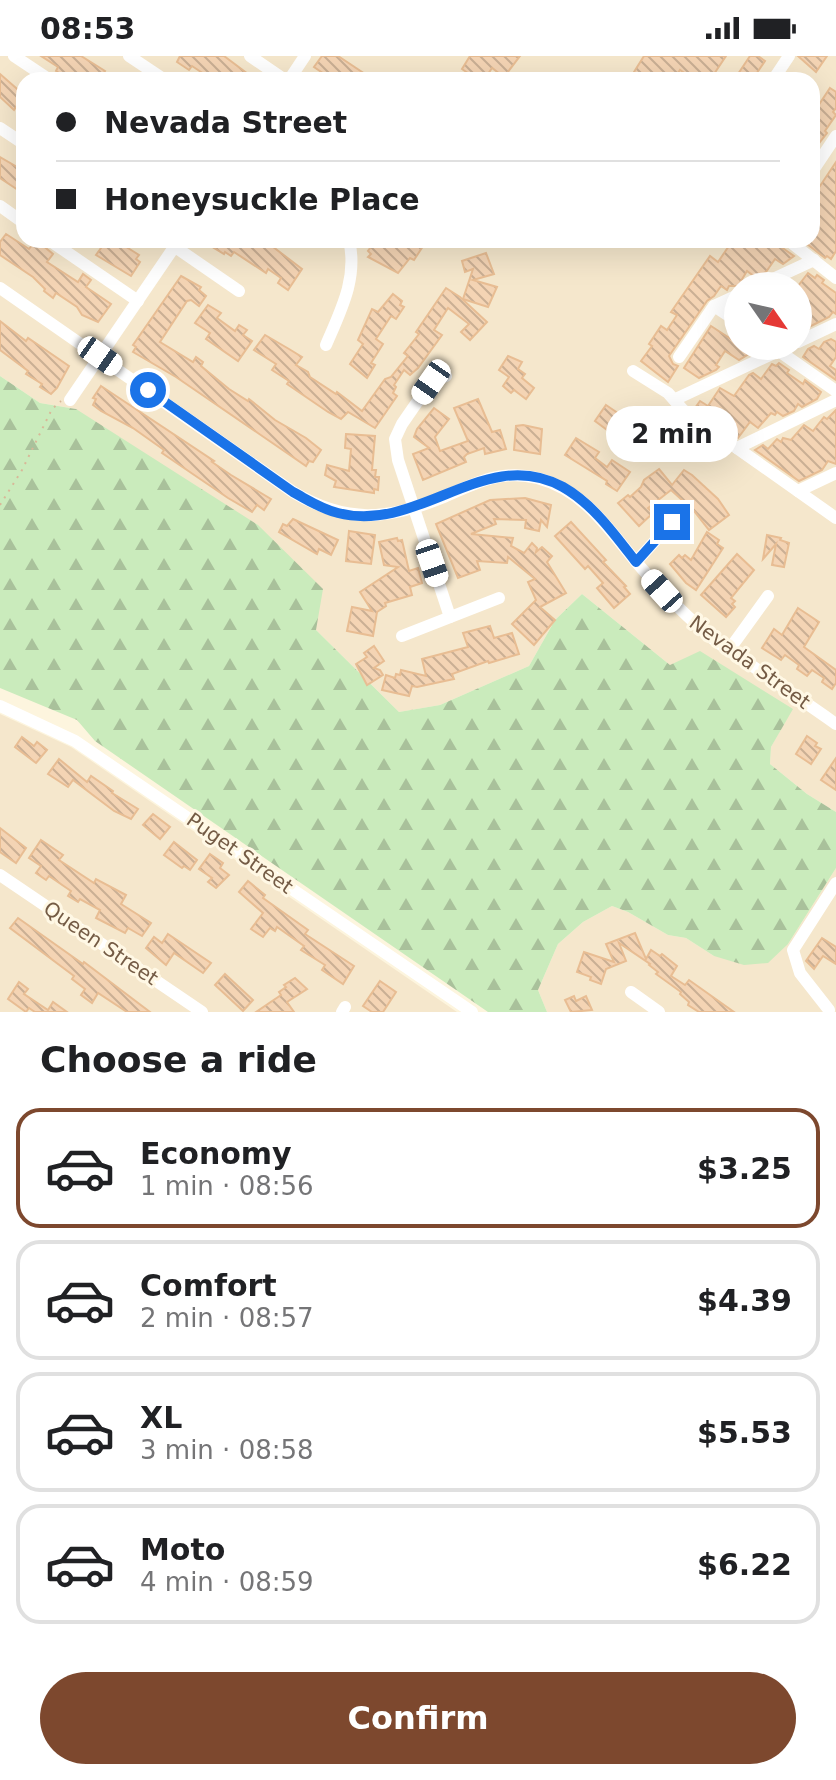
<!DOCTYPE html>
<meta charset="utf-8">
<style>
:root{--surface:#fff;--page:#f2f2f2;--text:#202124;--muted:#757577;--line:#e0e0e0;--accent:#7d482e}
body{margin:0;font-family:"DejaVu Sans",sans-serif;background:var(--page);color:var(--text);height:100vh;display:flex;flex-direction:column;font-size:30px;white-space:nowrap}
*{box-sizing:border-box;margin:0}
p{font-size:26px;color:var(--muted)}
.icon{flex:none;width:44px;height:44px;fill:none;stroke:currentColor;stroke-width:2;stroke-linecap:round;stroke-linejoin:round}
.map{position:relative;height:956px;overflow:hidden}
.side{display:flex;flex-direction:column;background:var(--surface);flex:1}
.side>*{flex:none}
.hud{position:absolute;left:16px;top:16px;width:804px;height:176px;border-radius:24px;box-shadow:0 8px 32px #0002;display:grid;align-content:center;height:176px;padding:0 40px;background:var(--surface)}
.needle{width:52px;rotate:124deg}
.controls{position:absolute;left:724px;top:216px;display:grid;gap:16px}
.controls a{display:grid;place-items:center;width:88px;height:88px;border-radius:50%;background:var(--surface);box-shadow:0 8px 32px #0002;font-size:40px}
.end{position:absolute;width:36px;height:36px;margin:-18px;border:10px solid #1a73e8;background:#fff;box-shadow:0 0 0 4px #fff}
.from{border-radius:50%}
.bubble{position:absolute;height:56px;border-radius:28px;background:var(--surface);box-shadow:0 8px 32px #0002;font-size:26px;font-weight:700;line-height:56px;text-align:center}
.car{position:absolute;width:24px;height:48px;margin:-24px -12px;border-radius:10px;box-shadow:0 0 6px 2px #0007;background:linear-gradient(#fff 24%,#345 0 40%,#fff 0 76%,#345 0 86%,#fff 0)}
.hud b{display:flex;align-items:center;gap:28px;height:76px;font-size:30px}
.hud b+b{border-top:2px solid var(--line)}
.hud i{width:20px;height:20px;background:var(--text)}
ul{padding:0;list-style:none}
li{display:flex;align-items:center;gap:24px;height:120px;margin:0 16px 12px;padding:0 24px;border:4px solid var(--line);border-radius:24px}
li div{flex:1}
li b{display:block;font-size:30px}
li em{font-style:normal;font-weight:700}
li.active{border-color:var(--accent)}
li>.icon{width:72px;height:72px;stroke-width:1.5}
h2{padding:0 40px;font-size:36px;line-height:96px}
.action{display:flex;gap:16px;margin-top:auto;padding:16px 40px}
.action a{flex:1;height:92px;border-radius:48px;background:var(--accent);color:#fff;font-size:32px;font-weight:700;line-height:92px;text-align:center}
.status{display:flex;justify-content:space-between;align-items:center;height:56px;padding:0 40px;background:var(--surface);direction:ltr}
.status svg{height:22px;fill:currentColor}
.map>svg:first-child{display:block}
.residential{fill:#f5e7cc;fill-rule:evenodd}
.forest{fill:url(#forest-firs)}
.building{fill:url(#building-back-hatch);stroke:#e8bd93;stroke-width:2}
.lines{fill:none;stroke-linecap:round;stroke-linejoin:round}
.path{stroke:#d8b898;stroke-width:2;stroke-dasharray:2 6;stroke-linecap:butt}
.minor{stroke:#fff;stroke-width:12}
.route{stroke:#1a73e8;stroke-width:10}
.labels{text-anchor:middle;dominant-baseline:central;stroke-width:6;stroke-linejoin:round;paint-order:stroke}
.street-label{font-size:20px;fill:#745b45;stroke:#fff8e5}
</style>
<div class="status"><b>08:53</b><svg viewBox="0 0 49 12"><path d="M0 12V9h3v3zM5 12V6h3v6zM10 12V3h3v9zM15 12V0h3v12zM26 1h20v11H26zM47 4h2v5h-2z"/></svg></div>
<div class="map">
<svg width="836" height="956" viewBox="0 0 836 956">
<defs>
<pattern id="forest-firs" width="22" height="20" patternUnits="userSpaceOnUse" patternTransform="scale(2)"><rect width="22" height="20" fill="#caebbc"/><path d="M5 1l3.5 6h-7zM16 11l3.5 6h-7z" fill="#a9c19b"/></pattern>
<pattern id="building-back-hatch" width="6" height="6" patternUnits="userSpaceOnUse" patternTransform="scale(2)"><rect width="6" height="6" fill="#f4d4b4"/><path d="M-1 5l2 2M0 0l6 6M5-1l2 2" fill="none" stroke="#caaf94"/></pattern>
</defs>
<rect width="100%" height="100%" fill="#fdf5de"/>
<g class="residential">
<path d="M0 0H836V756L807 738 770 708 771 691 792 653 670 609 582 538 555 564 529 610 440 649 399 656 316 574 76 353 40 347 0 320ZM24 24H812V184H24ZM738 230H798V290H738Z"/>
<path d="M0 658 71 691 457 956H0Z"/>
<path d="M836 812V956H547L538 934 558 888 583 866 612 850 628 856 668 879 686 882 714 900 788 888Z"/>
</g>
<path class="forest" d="M0 320 40 347 76 353 258 469 323 533 316 574 399 656 440 649 529 610 555 564 582 538 670 609 700 595 793 653 771 691 770 708 807 738 836 756V812L788 888 768 907 744 909 714 900 686 882 668 879 628 856 612 850 583 866 558 888 538 934 547 956H488L95 685 77 664 0 632Z"/>
<g class="building">
<path d="M41 0H81L105 15 99 24H78L69 18 67 22 56 15 58 11Z"/>
<path d="M180 0H224L256 24H213L192 10 189 14 177 6Z"/>
<path d="M322 0H338L374 24H333L314 11Z"/>
<path d="M470 0H520L504 21 492 12 484 24H478L462 13Z"/>
<path d="M644 0H726L710 24H694L680 14 673 24H629Z"/>
<path d="M750 0H758L765 5 752 24H734Z"/>
<path d="M798 0H827L816 16Z"/>
<path d="M0 18 24 39V57L16 51 14 54 0 41Z"/>
<path d="M830 32 836 36V52L833 56 836 59 825 75 827 77 812 96V64L816 57 814 56Z"/>
<path d="M0 101 24 115V138L0 122Z"/>
<path d="M836 106V195L831 203 827 200 825 202 807 188 812 184V142Z"/>
<path d="M6 178 29 193 36 184 53 198 47 206 78 226 83 218 91 224 86 231 111 248 98 266 82 259 77 251 56 237 53 242 44 235 45 233 33 221 0 199V186Z"/>
<path d="M88 184H122L120 187 139 199 136 203 140 206 131 220 96 199 101 192Z"/>
<path d="M201 184H264L302 213 288 234 278 227 281 222 268 213 266 217 234 196 231 200 225 196 224 198Z"/>
<path d="M376 184H427L414 204 410 202 398 217 368 201 371 198 368 195Z"/>
<path d="M733 184H771L794 200 783 208 775 203 766 216 755 221 747 215 738 230H729L727 234 721 230 714 240 707 245 669 300 673 308 678 310 668 326 641 305 652 290 649 288 661 270 667 274 677 259 671 256 710 200 718 206Z"/>
<path d="M486 197 494 218 473 224 497 231 488 251 463 243 473 213 465 216 462 205Z"/>
<path d="M808 217 815 222 817 219 824 224 822 227 836 237V258L833 256 829 261 805 273 798 268V230Z"/>
<path d="M181 220 201 231 199 234 206 240 199 250 191 244 187 245 160 286 193 306 196 301 203 306 201 310 229 333 248 345 249 343 275 364 306 382 321 394 313 406 309 405 306 410 176 321 133 296 136 291 133 289Z"/>
<path d="M446 232 460 241 487 266 470 284 461 276 469 268 448 252 434 274 442 279 418 312 410 319 404 314 394 329 396 331 393 337 397 340 375 372 348 356 341 363 328 356 287 328 289 325 272 314 276 308 254 294 265 279 289 293 302 301 296 309 308 316 310 321 336 338 337 336 362 355 385 323 391 321 408 300 404 297 419 278 416 276Z"/>
<path d="M393 238 402 245 400 249 404 251 396 263 391 260 376 283 383 288 371 307 375 309 367 322 350 308 363 288 358 284 372 253 378 256Z"/>
<path d="M208 249 221 257 217 262 235 275 239 269 247 274 243 279 252 285 238 305 206 283 210 277 195 267Z"/>
<path d="M0 265 26 285 28 282 69 310 57 332 51 338 40 331 42 328 26 318 28 315 0 294Z"/>
<path d="M711 270 731 283 738 275V290H753L757 293 739 304 725 295 716 309 719 311 716 314 699 322 684 312Z"/>
<path d="M831 283 836 286V301L830 310 836 314V324L803 301 808 293 814 290 819 293 824 286Z"/>
<path d="M508 300 522 306 518 313 525 318 522 322 534 332 526 343 514 334 511 337 503 330 509 321 499 314Z"/>
<path d="M779 307 789 314 787 317 803 328 805 324 821 336 817 343 802 351 798 348 794 355 783 360 777 356 775 359 771 357 758 372 750 366 738 382 695 352 700 345 708 350 720 332 734 340 749 319 753 317 761 323 772 308 776 310Z"/>
<path d="M101 330 214 405 212 406 231 419 271 443 264 454 257 449 252 456 228 442 162 397 164 394 133 372 101 355 93 349 96 343 93 342Z"/>
<path d="M478 343 492 376 500 374 506 393 485 398 484 392 467 398 464 401 466 406 423 424 413 398 429 392 414 381 417 373 434 352 449 363 435 381 440 395 468 385 454 352Z"/>
<path d="M606 349 653 381 641 399 595 365Z"/>
<path d="M836 354V408L828 405 822 414 799 425 755 394 763 389 768 393 777 383 781 386 783 382 791 384 804 369 813 375 824 361 827 363Z"/>
<path d="M523 369 542 373 540 398 514 394 516 370Z"/>
<path d="M346 378 375 380 372 414H376L375 421H379L378 434 374 433V437L334 431 336 425 325 419 327 409 349 415 351 393 345 392Z"/>
<path d="M576 382 599 396 595 402 607 411 612 404 630 416 617 435 606 428 607 425 565 399Z"/>
<path d="M659 413 672 429 684 414 692 419 718 443 729 459 709 474 694 455 671 434 648 452 653 457 639 470 618 447 628 439 630 441 641 431 644 424Z"/>
<path d="M525 442 551 449 547 471 541 464 539 475 525 472 526 464 494 463 496 468 471 478 513 482 511 490 524 497 532 487 537 492 536 496 542 491 552 500 547 506 566 537 540 551 555 564 534 589 512 568 536 544 528 526 535 523 508 501 507 507 477 505 480 514 458 522 436 468 490 444Z"/>
<path d="M293 463 338 484 331 499 319 493 317 498 279 476 283 468 287 470Z"/>
<path d="M571 466 606 504 603 506 626 530 624 531 630 538 614 552 597 532 603 527 588 510 585 513 555 480Z"/>
<path d="M349 475 375 479 371 508 346 505Z"/>
<path d="M707 476 719 484 717 488 723 492 696 534 686 527 670 508 679 499 682 502 685 499 691 504Z"/>
<path d="M767 479 781 482 780 484 789 487 784 511 772 509 776 488 763 503Z"/>
<path d="M397 482 398 485 402 484 409 515 418 512 422 527 410 531 412 539 385 547 386 550 377 556 373 580 347 575 352 551 372 555 360 536 398 511 384 509 379 486Z"/>
<path d="M737 498 754 514 731 542 735 545 732 548 735 551 726 561 701 539Z"/>
<path d="M798 552 819 566 804 591 836 614V627L832 633 822 626 824 622 812 614 807 620 797 613 799 609 785 599 781 604 762 592 774 573 782 579Z"/>
<path d="M490 570 494 582 512 577 519 598 489 607 488 605 452 618 454 623 417 631 412 630 409 640 382 634 386 619 395 622 396 618 400 619 401 614 426 620 422 603 468 591 463 577Z"/>
<path d="M374 590 384 605 374 612 380 614 383 619 367 629 356 608 367 601 364 597Z"/>
<path d="M807 680 817 687 815 690 821 693 811 708 796 698Z"/>
<path d="M22 681 34 690 37 686 47 694 36 707 15 691Z"/>
<path d="M836 702V734L821 724Z"/>
<path d="M59 703 87 726 91 720 113 735 112 737 138 753 131 763 114 755 73 724 68 731 48 718Z"/>
<path d="M153 758 170 771 160 783 143 769Z"/>
<path d="M0 772 26 792 16 807 0 796Z"/>
<path d="M41 784 63 799 59 804 94 827 96 823 126 839 121 848 151 867 142 880 128 872 125 877 96 862 100 854 80 843 78 846 68 840 71 835 49 820 46 824 36 817 41 810 29 802Z"/>
<path d="M174 786 197 804 190 814 184 810 182 812 164 799Z"/>
<path d="M210 798 223 807 220 812 229 819 216 832 208 826 212 822 199 813Z"/>
<path d="M248 825 265 839 263 842 308 874 305 878 354 910 343 928 322 914 325 909 301 894 304 890 277 871 275 875 270 872 263 881 251 873 263 857 239 836Z"/>
<path d="M18 862 83 908 84 906 150 956H127L98 937 92 947 81 939 85 933 72 923 74 920 10 872Z"/>
<path d="M635 877 646 903 651 894 660 900 662 898 677 910 671 920 685 929 689 924 734 956H699L688 949 689 946 680 938 681 936 656 918 658 916 649 909 650 908 619 887 626 905 606 913 601 928 590 924 591 921 577 916 584 896 614 906 606 888Z"/>
<path d="M168 878 211 907 203 917 174 897 166 909 146 892 154 881 162 887Z"/>
<path d="M822 882 836 891V908L823 900 814 913 806 905Z"/>
<path d="M225 918 253 944 243 955 215 929Z"/>
<path d="M295 922 307 933 287 946 294 956H256L281 939 279 936 286 931 284 929Z"/>
<path d="M380 925 396 936 383 956H372L363 950Z"/>
<path d="M19 926 28 933 24 938 48 954 53 946 67 956H35L29 952 26 956 8 943Z"/>
<path d="M574 940 576 945 586 940 592 954 571 956 565 944Z"/>
</g>
<g class="lines">
<path class="path" d="M0 449 22 414 52 353 61 345"/>
<g class="minor">
<path d="M14 0 50 24"/>
<path d="M129 0 165 24"/>
<path d="M250 0 285 24"/>
<path d="M289 24 305 0"/>
<path d="M773 24 789 0"/>
<path d="M0 72 24 88"/>
<path d="M812 116 836 80"/>
<path d="M0 150 24 167"/>
<path d="M49 184 138 245"/>
<path d="M165 184 239 235"/>
<path d="M788 184 836 222"/>
<path d="M758 230 814 204"/>
<path d="M0 232 293 436C346 468 388 464 444 441 475 427 502 413 537 422 584 434 608 472 637 507 658 532 681 555 706 577 719 589 736 598 751 609 779 629 808 648 836 668"/>
<path d="M714 250 738 266"/>
<path d="M798 286 836 268"/>
<path d="M326 289C341 254 358 222 349 184"/>
<path d="M776 293 836 335"/>
<path d="M679 301 714 250 738 239"/>
<path d="M633 315 668 337 683 354 836 462"/>
<path d="M446 320 431 326 402 368 395 383 398 404 450 561"/>
<path d="M70 344 179 184"/>
<path d="M676 345 678 342 789 290"/>
<path d="M737 392 836 344"/>
<path d="M798 435 836 417"/>
<path d="M636 506 672 466"/>
<path d="M402 580 499 542"/>
<path d="M729 594 768 540"/>
<path d="M0 650 75 685 472 956"/>
<path d="M0 819 202 956"/>
<path d="M631 936 659 956"/>
<path d="M829 954 800 917 793 894 836 827"/>
<path d="M342 956 345 951"/>
</g>
</g>
<g class="lines">
<path class="route" d="M148 334 293 436C308 444 321 453 338 457 420 478 485 388 563 431 593 448 615 479 636 506L672 466"/>
</g>
<g class="labels">
<g class="street-label">
<text transform="translate(750 606) rotate(36)">Nevada Street</text>
<text transform="translate(240 797) rotate(35)">Puget Street</text>
<text transform="translate(101 887) rotate(34)">Queen Street</text>
</g>
</g>
</svg>
<div class="controls">
<a><svg class="needle" viewBox="-14 -14 28 28"><path d="M0-13l5 13h-10z" fill="#e53935"/><path d="M0 13l5-13h-10z" fill="#757577"/></svg></a>
</div>
<i class="end from" style="left:148px;top:334px"></i>
<i class="end" style="left:672px;top:466px"></i>
<div class="bubble" style="left:606px;top:350px;width:132px">2 min</div>
<i class="car" style="left:100px;top:300px;rotate:125deg"></i>
<i class="car" style="left:431px;top:326px;rotate:215deg"></i>
<i class="car" style="left:432px;top:507px;rotate:161deg"></i>
<i class="car" style="left:662px;top:535px;rotate:318deg"></i>
<div class="hud">
<b><i class="from"></i>Nevada Street</b>
<b><i></i>Honeysuckle Place</b>
</div>
</div>
<section class="side">
<h2>Choose a ride</h2>
<ul>
<li class="active"><svg class="icon" aria-label="car" viewBox="0 0 24 24"><path d="M5 17H2v-5l4-1 3-4h7l3 4 3 1v5h-3M9 17h6M6 11h13"/><circle cx="7" cy="17" r="2"/><circle cx="17" cy="17" r="2"/></svg><div><b>Economy</b><p>1 min · 08:56</p></div><em>$3.25</em></li>
<li><svg class="icon" aria-label="car" viewBox="0 0 24 24"><path d="M5 17H2v-5l4-1 3-4h7l3 4 3 1v5h-3M9 17h6M6 11h13"/><circle cx="7" cy="17" r="2"/><circle cx="17" cy="17" r="2"/></svg><div><b>Comfort</b><p>2 min · 08:57</p></div><em>$4.39</em></li>
<li><svg class="icon" aria-label="car" viewBox="0 0 24 24"><path d="M5 17H2v-5l4-1 3-4h7l3 4 3 1v5h-3M9 17h6M6 11h13"/><circle cx="7" cy="17" r="2"/><circle cx="17" cy="17" r="2"/></svg><div><b>XL</b><p>3 min · 08:58</p></div><em>$5.53</em></li>
<li><svg class="icon" aria-label="car" viewBox="0 0 24 24"><path d="M5 17H2v-5l4-1 3-4h7l3 4 3 1v5h-3M9 17h6M6 11h13"/><circle cx="7" cy="17" r="2"/><circle cx="17" cy="17" r="2"/></svg><div><b>Moto</b><p>4 min · 08:59</p></div><em>$6.22</em></li>
</ul>
<div class="action"><a>Confirm</a></div>
</section>
